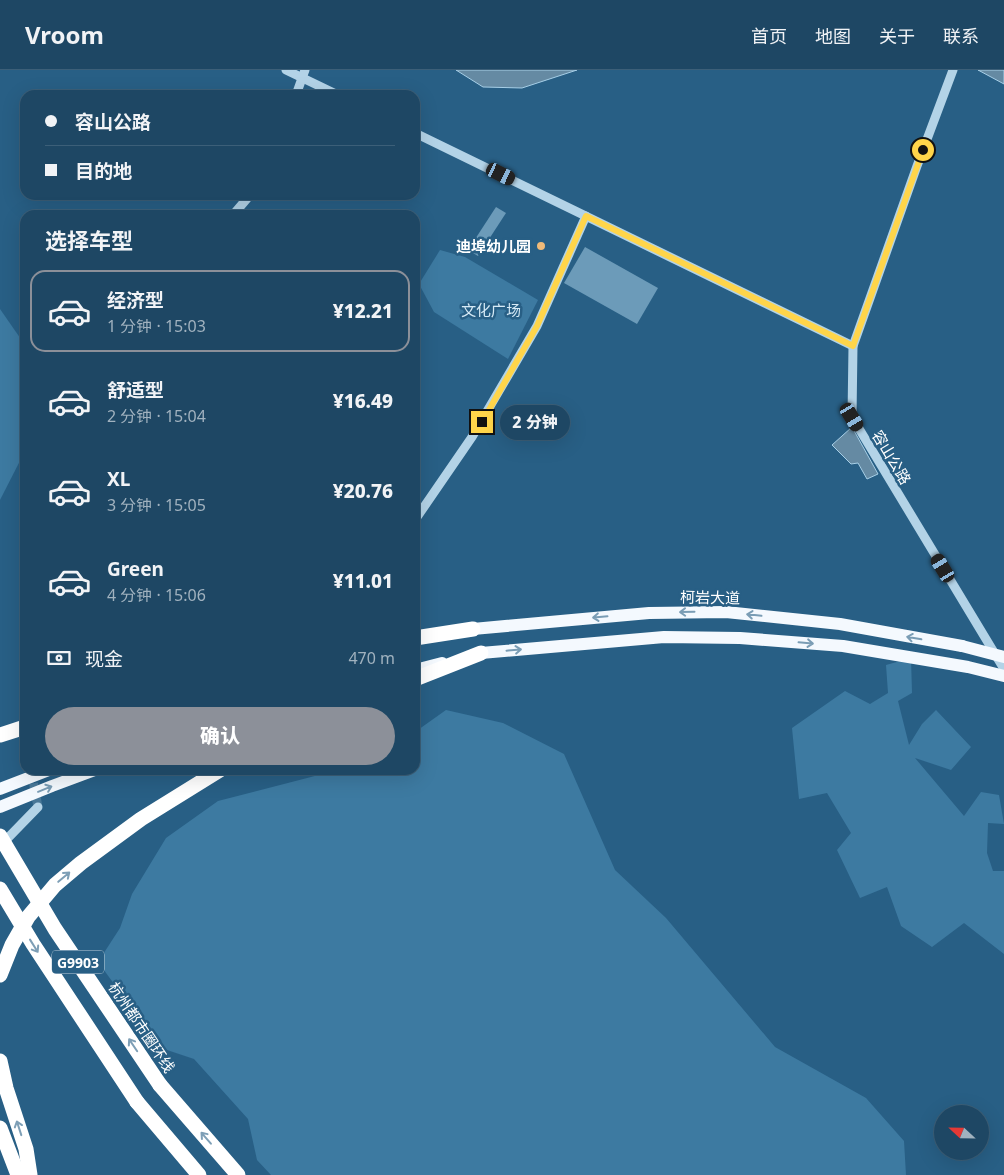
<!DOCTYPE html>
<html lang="zh">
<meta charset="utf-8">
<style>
:root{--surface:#1e4764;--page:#264e6a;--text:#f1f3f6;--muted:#a1b2bf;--line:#3c5f78;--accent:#8c9099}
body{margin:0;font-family:"Noto Sans","Noto Sans SC",sans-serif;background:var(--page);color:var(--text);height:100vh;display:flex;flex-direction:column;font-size:19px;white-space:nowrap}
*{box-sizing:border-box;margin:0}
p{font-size:16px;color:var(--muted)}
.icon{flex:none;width:28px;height:28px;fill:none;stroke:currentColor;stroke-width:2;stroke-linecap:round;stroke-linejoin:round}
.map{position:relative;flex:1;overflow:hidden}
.side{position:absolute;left:20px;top:140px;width:400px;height:565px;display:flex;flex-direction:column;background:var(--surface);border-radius:15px;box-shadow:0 5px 20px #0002,0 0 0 1px var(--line)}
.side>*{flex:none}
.guide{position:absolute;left:20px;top:20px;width:400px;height:110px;border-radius:15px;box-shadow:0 5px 20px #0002,0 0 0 1px var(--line);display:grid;align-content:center;height:110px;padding:0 25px;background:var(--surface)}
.needle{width:32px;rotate:292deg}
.buttons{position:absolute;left:934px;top:1035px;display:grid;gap:10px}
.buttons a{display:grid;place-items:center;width:55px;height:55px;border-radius:50%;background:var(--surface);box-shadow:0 5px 20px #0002,0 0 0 1px var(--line);font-size:25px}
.end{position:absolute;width:22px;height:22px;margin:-11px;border:6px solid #ffd54a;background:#111;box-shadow:0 0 0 2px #111}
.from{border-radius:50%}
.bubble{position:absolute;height:35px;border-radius:18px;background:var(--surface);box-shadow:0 5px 20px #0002,0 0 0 1px var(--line);font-size:16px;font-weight:800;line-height:35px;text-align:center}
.car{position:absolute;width:15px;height:30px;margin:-15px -8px;border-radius:6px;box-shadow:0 0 4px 1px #0007;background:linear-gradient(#222 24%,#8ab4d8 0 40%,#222 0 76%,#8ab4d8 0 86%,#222 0)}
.guide b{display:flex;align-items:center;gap:18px;height:48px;font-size:19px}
.guide b+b{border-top:1px solid var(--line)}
.guide i{width:12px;height:12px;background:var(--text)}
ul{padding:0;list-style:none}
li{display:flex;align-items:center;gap:15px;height:82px;margin:0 10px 8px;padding:0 15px;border:2px solid transparent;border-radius:15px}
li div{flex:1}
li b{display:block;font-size:19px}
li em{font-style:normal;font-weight:800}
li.on{border-color:var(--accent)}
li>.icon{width:45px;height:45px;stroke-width:1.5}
h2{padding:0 25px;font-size:22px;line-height:60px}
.pay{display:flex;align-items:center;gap:12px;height:55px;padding:0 25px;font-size:19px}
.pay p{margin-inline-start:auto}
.primary-button{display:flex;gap:10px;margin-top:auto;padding:10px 25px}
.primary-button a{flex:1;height:58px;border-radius:30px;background:var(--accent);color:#fff;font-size:20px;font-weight:800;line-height:58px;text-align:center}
header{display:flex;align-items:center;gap:30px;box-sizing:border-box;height:70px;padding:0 25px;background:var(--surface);border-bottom:1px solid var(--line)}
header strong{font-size:24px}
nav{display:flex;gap:28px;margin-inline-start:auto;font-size:18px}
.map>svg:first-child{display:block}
.green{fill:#3d7aa1}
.water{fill:#658aa3;stroke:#a7cfe7}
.building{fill:#6c9bb9}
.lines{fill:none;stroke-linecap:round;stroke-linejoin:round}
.minor-tunnel{stroke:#487797;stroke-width:9;stroke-dasharray:9 4.5;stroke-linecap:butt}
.minor{stroke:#b3d3e7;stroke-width:9}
.major{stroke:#f4f9fe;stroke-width:12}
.highway{stroke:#fff;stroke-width:15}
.major-bridge{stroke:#f4f9fe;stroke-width:12}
.highway-bridge{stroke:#fff;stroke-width:15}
.oneway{stroke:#7a9db5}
.oneway2{stroke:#7e9fb6}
.route{stroke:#ffd54a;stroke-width:6}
.poi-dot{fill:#efba79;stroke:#285f85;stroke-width:2}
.labels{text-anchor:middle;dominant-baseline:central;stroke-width:5;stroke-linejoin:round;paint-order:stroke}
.shield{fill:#285f85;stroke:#becfda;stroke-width:1}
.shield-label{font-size:14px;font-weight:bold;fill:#fff}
.poi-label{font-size:15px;font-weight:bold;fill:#fff;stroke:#285f85;text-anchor:end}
.park-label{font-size:15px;fill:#d6eaf6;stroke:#285f85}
.street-label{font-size:15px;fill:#fff;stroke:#285f85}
</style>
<header>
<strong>Vroom</strong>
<nav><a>首页</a><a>地图</a><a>关于</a><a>联系</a></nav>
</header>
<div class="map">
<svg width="1004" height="1105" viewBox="0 0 1004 1105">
<rect width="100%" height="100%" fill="#285f85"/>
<g class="green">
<path d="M440 180 465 187 538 230 508 289 434 242 419 214Z"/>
<path d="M0 239 25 275V381L0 430Z"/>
<path d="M911 588 912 623 898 631 909 675 922 654 936 640 971 677 951 700 915 688 964 746 981 722 999 725 1004 754 988 753 987 783 993 801H1004V884L964 853 932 877 901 856 887 817 860 828 837 780 851 763 827 723 799 729 792 658 845 621 870 634 888 623 886 595Z"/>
<path d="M446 640 503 653 564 684 615 800 666 848 775 977 866 1028 904 1071 906 1105H271L257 1090 248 1049 194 989 161 978 98 892 120 858 132 824 166 768 218 731 338 700H415V662Z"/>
</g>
<g class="water">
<path d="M456 0H577L522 18 483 17Z"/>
<path d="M978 0H1004V14Z"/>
<path d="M852 357 878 404 867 409 858 393 851 394 832 375Z"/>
</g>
<g class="building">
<path d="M496 137 506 143 478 186 468 180Z"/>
<path d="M585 177 658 218 637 254 564 213Z"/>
</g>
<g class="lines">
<path class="minor-tunnel" d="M31 700 38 737"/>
<g class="minor">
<path d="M286 0 338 25"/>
<path d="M953 0 917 96 853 276 852 347 1004 599"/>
<path d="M296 25 305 0"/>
<path d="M415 63 853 276"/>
<path d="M233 145 250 125"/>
<path d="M415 450 472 367 537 256 586 146"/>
<path d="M2 774 38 737"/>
</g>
<g class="major">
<path d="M465 561 473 559 649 543 726 542 840 554 962 576"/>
<path d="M473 585 481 583 664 567 740 568 843 576 968 597 1004 606"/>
<path d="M415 600 442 593"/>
<path d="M0 719 49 700"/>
<path d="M0 737 52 716 95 700"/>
</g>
<g class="highway">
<path d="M415 568 473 559"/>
<path d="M415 609 481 583"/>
<path d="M0 665 25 657"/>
<path d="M0 905 12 875 28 847 55 815 81 793 141 749 220 700"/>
<path d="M0 991 6 1018 26 1079 30 1105"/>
<path d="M160 1015 238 1105"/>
<path d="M137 1032 199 1105"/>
<path d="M0 1058 18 1105"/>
</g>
<path class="major-bridge" d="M962 576 1004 587"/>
<g class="highway-bridge">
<path d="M0 766 55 859 160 1015"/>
<path d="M0 819 33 874 137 1032"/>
</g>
</g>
<defs><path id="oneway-shaft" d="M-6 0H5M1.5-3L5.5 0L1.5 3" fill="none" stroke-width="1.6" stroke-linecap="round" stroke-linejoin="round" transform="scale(1.25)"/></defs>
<g class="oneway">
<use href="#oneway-shaft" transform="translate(687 542) rotate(179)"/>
<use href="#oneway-shaft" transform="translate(754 545) rotate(-174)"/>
<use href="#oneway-shaft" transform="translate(600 547) rotate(175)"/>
<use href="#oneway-shaft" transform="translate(914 568) rotate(-170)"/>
<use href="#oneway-shaft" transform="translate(806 573) rotate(5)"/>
<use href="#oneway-shaft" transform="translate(514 580) rotate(-5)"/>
<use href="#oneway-shaft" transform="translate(45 719) rotate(-22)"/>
</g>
<g class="oneway2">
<use href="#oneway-shaft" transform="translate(64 807) rotate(-40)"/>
<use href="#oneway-shaft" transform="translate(34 876) rotate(58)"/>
<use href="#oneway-shaft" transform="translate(133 975) rotate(-124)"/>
<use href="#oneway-shaft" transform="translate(19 1058) rotate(-108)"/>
<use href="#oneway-shaft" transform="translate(206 1068) rotate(-131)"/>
</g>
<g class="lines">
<path class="route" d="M482 352 537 256 586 146 853 276 923 80"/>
</g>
<circle class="poi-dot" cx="541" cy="176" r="5"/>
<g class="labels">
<rect class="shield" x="52" y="880.5" width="52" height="23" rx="4"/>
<g class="shield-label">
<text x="78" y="892">G9903</text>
</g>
<g class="poi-label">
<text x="531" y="176">迪埠幼儿园</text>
</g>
<g class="park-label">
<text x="491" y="240">文化广场</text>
</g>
<g class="street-label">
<text transform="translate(892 387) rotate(59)">容山公路</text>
<text transform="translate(710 527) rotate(1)">柯岩大道</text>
<text transform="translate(142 957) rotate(56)">杭州都市圈环线</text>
</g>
</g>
</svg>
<div class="buttons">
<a><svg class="needle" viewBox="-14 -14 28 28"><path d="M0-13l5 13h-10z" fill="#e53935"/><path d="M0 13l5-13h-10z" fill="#a1b2bf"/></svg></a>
</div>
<i class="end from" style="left:923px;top:80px"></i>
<i class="end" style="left:482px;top:352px"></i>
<div class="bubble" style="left:500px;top:335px;width:70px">2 分钟</div>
<i class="car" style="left:501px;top:104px;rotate:116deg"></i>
<i class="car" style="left:852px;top:347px;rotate:149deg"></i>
<i class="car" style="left:943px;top:498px;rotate:329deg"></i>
<div class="guide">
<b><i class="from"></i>容山公路</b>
<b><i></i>目的地</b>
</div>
<section class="side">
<h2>选择车型</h2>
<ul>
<li class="on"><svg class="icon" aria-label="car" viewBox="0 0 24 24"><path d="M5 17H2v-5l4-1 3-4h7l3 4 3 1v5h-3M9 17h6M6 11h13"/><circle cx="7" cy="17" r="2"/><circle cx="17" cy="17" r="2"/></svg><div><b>经济型</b><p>1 分钟 · 15:03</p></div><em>¥12.21</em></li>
<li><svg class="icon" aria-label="car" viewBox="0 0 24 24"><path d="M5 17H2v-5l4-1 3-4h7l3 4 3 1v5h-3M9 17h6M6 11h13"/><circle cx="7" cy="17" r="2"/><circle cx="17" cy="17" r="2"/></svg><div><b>舒适型</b><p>2 分钟 · 15:04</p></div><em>¥16.49</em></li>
<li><svg class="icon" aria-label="car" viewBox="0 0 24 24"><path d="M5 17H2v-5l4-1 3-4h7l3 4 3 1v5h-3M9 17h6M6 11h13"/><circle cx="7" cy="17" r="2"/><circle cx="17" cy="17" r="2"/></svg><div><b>XL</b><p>3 分钟 · 15:05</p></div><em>¥20.76</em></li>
<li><svg class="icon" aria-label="car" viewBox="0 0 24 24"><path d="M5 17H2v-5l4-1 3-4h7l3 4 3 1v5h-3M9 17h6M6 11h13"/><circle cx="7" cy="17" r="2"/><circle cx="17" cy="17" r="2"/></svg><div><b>Green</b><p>4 分钟 · 15:06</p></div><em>¥11.01</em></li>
</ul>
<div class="pay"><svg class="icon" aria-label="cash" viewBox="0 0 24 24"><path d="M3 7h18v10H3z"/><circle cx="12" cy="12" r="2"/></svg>现金<p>470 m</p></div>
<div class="primary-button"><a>确认</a></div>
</section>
</div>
